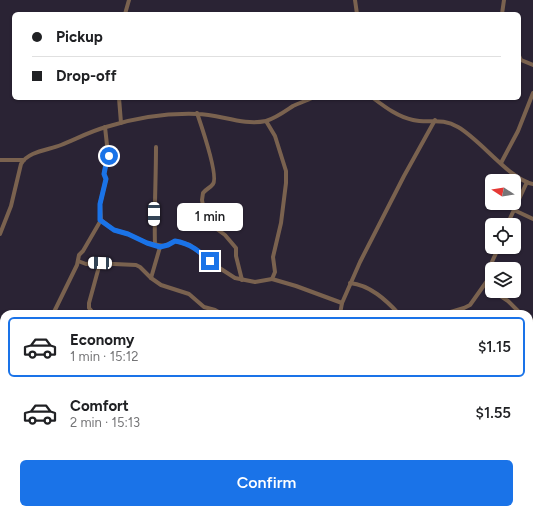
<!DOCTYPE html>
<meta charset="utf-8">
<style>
:root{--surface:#fff;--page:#f6f6f6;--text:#202124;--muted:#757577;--line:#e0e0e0;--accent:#1a73e8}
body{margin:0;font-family:Figtree,sans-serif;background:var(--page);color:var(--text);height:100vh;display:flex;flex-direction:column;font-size:15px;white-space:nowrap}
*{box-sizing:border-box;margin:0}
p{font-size:13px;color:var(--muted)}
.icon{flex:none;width:22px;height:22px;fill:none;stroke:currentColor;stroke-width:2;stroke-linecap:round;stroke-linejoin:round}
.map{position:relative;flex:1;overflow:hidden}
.panel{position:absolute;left:0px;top:310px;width:533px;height:204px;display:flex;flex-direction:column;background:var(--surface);border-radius:12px 12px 0 0;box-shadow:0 1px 3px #0004}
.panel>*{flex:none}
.top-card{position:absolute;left:12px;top:12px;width:509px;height:88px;border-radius:6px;box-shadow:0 1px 3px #0004;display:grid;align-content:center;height:88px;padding:0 20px;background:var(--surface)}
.needle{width:26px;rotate:282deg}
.controls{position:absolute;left:485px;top:174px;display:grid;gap:8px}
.controls a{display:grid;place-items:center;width:36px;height:36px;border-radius:6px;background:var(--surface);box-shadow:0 1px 3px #0004;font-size:20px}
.end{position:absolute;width:18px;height:18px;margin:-9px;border:5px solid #1a73e8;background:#fff;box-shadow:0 0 0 2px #fff}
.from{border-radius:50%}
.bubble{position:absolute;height:28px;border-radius:6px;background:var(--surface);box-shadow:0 1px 3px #0004;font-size:13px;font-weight:600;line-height:28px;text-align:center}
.car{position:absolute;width:12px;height:24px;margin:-12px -6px;border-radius:5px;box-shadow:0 0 3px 1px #0007;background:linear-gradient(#fff 24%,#345 0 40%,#fff 0 76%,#345 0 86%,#fff 0)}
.top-card b{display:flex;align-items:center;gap:14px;height:38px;font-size:15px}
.top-card b+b{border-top:1px solid var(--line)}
.top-card i{width:10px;height:10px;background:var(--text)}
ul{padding:7px 0 0;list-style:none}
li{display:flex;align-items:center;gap:12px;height:60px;margin:0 8px 6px;padding:0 12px;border:2px solid transparent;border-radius:6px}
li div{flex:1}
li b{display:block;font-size:15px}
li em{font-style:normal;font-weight:600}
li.selected{border-color:var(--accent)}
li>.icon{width:36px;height:36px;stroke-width:1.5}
.action{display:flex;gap:8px;margin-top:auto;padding:8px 20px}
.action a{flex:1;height:46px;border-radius:6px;background:var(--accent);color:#fff;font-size:16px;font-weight:600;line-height:46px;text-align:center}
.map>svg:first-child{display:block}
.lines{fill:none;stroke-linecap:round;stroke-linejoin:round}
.street{stroke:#7a624f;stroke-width:4}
.route{stroke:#1a73e8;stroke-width:5}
</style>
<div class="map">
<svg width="533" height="514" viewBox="0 0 533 514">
<rect width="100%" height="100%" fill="#2a2334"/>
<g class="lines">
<g class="street">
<path d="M355 0 357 14"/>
<path d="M125 14 129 0"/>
<path d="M502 14 504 0"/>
<path d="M519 56 521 60 533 65"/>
<path d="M119 98 121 123"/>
<path d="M373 98C385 107 398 117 413 120 429 124 441 117 458 127 481 140 509 179 533 184"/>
<path d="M197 113C201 125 219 176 213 184 210 188 206 189 203 193L202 200 205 216 207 222 225 235 236 248V256L242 280"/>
<path d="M0 160H24"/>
<path d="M501 163 518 131 533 93"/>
<path d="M514 210 533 219"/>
<path d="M101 220 114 230 128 234 147 243 164 246 175 241 190 245 218 267 235 278 255 282 272 279 275 272 273 257 281 223 286 183V171L275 136 266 121"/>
<path d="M507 225 527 182"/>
<path d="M0 234 11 206 21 164C28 151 49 150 61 145 76 139 91 131 106 127 135 118 167 113 197 114 219 114 243 126 266 121 276 118 284 112 293 106 299 103 306 101 312 98"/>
<path d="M155 245C154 212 156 180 156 147"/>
<path d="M78 261 86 264 92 263 136 265 140 267 151 278 161 285 189 294 204 307 215 310 222 314"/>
<path d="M151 278 160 247"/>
<path d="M272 279 296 286 342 303 340 314"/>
<path d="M350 283C370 285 386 300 399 314"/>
<path d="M492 290C482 277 493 260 499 247"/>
<path d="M493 291 508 301 521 314"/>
<path d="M342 303 360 262 404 176 435 120"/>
<path d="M53 314 77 265 79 255 83 251 101 220 100 204 106 179 104 174 106 164 109 163 105 127"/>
<path d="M94 314 89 308V303L100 263"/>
<path d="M444 314 464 308 470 305 487 281"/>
<path d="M529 319 533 321"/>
<path d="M529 344 533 345"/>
<path d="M0 368 4 367"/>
<path d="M529 401 533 402"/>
<path d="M529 442 533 441"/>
<path d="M529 465 533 466"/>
<path d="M107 510 109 514"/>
<path d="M169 514 170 510"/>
<path d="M333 514 334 510"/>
<path d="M441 514 443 510"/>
</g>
</g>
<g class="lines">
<path class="route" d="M109 156V163L106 164 104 174 106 179 100 204V220L114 230 128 234 147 243 160 247 168 245 175 241C190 243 200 252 210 261"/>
</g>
</svg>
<div class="controls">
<a><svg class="needle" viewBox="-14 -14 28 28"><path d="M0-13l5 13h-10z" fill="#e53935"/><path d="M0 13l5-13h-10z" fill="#757577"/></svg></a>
<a><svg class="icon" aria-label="locate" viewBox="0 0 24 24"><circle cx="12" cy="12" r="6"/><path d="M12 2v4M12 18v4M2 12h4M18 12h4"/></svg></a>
<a><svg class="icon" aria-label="layers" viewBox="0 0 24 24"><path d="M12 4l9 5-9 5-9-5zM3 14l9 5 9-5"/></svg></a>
</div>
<i class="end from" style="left:109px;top:156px"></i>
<i class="end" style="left:210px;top:261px"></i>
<div class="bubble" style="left:177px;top:203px;width:66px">1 min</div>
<i class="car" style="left:154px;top:214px;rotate:180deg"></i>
<i class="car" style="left:100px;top:263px;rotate:272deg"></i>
<div class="top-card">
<b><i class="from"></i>Pickup</b>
<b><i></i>Drop-off</b>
</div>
<section class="panel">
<ul>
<li class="selected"><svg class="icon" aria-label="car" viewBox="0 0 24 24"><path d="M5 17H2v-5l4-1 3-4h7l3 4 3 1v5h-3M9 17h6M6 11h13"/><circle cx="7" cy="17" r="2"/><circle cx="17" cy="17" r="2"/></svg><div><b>Economy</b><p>1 min · 15:12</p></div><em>$1.15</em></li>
<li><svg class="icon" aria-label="car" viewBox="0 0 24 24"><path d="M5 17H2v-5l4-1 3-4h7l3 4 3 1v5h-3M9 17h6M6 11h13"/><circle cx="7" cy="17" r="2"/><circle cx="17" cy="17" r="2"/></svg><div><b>Comfort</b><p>2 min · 15:13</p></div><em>$1.55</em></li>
</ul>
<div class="action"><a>Confirm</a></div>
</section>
</div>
